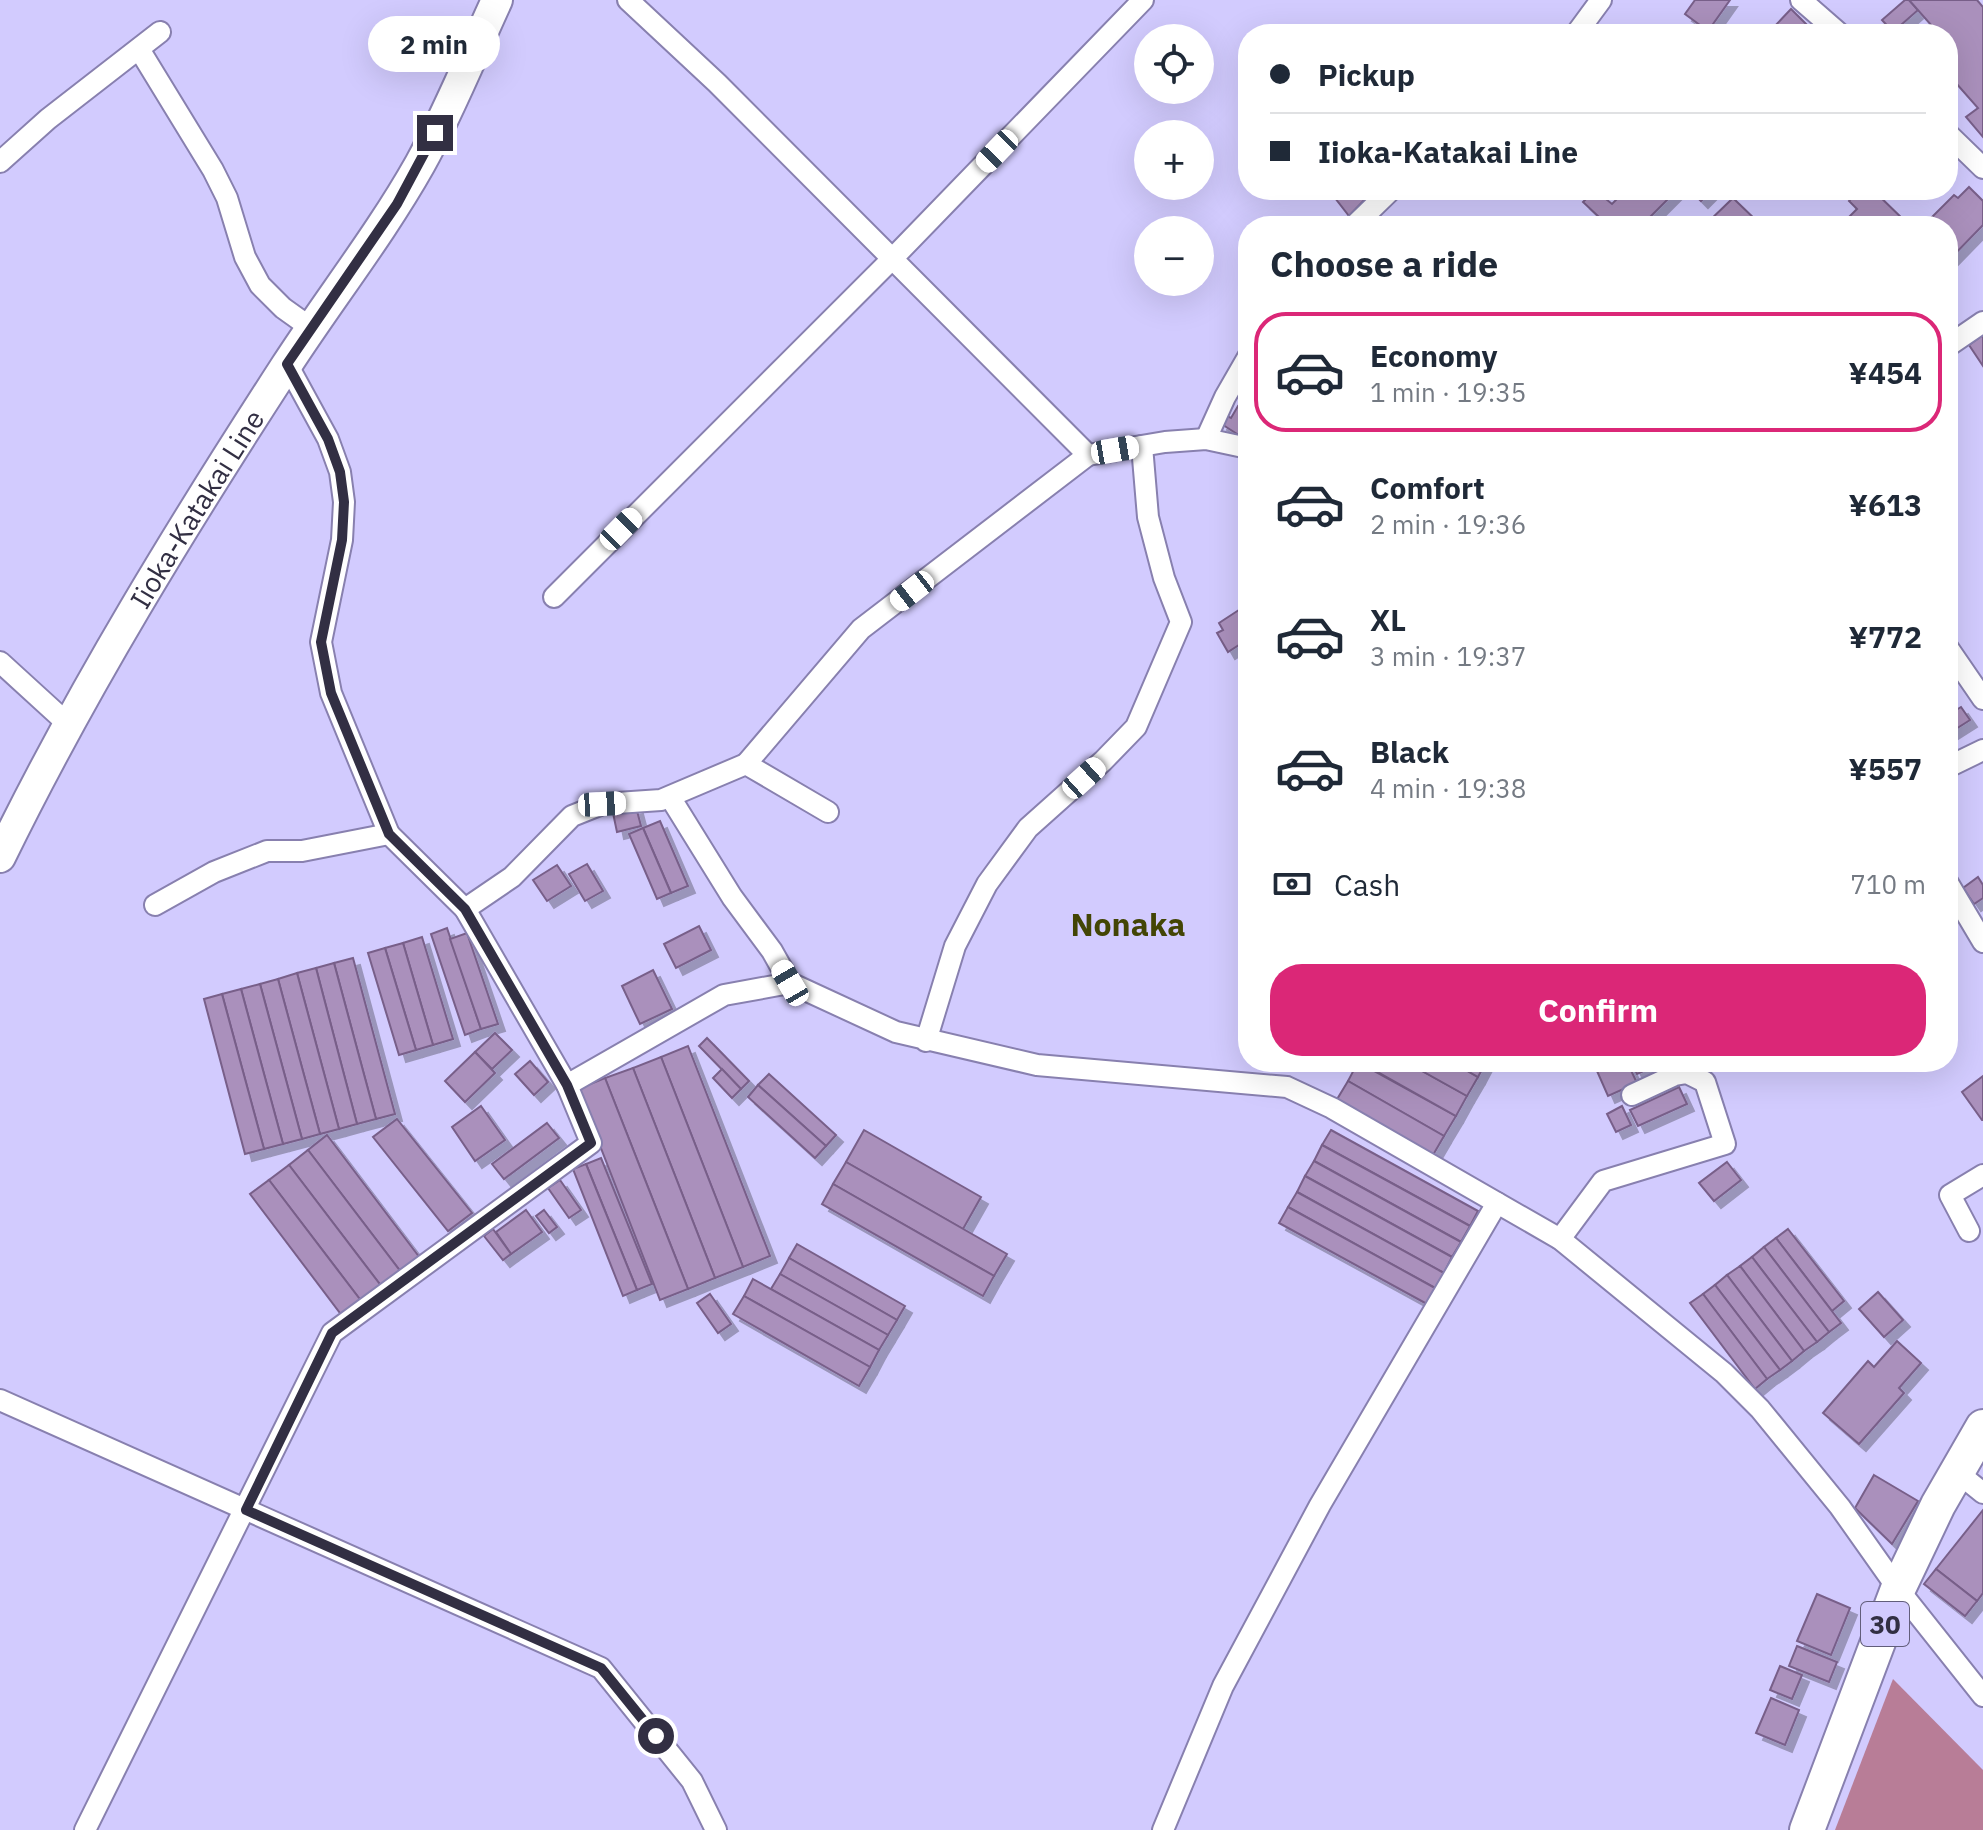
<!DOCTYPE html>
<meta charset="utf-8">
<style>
:root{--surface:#fff;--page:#f6f6f7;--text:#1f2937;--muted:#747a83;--line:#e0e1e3;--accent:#db2777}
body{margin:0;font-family:"IBM Plex Sans",sans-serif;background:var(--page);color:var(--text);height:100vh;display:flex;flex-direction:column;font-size:30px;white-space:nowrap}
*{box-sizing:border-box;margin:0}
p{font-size:26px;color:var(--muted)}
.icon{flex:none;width:44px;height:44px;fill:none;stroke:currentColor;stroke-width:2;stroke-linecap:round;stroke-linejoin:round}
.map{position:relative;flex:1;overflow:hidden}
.panel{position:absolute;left:1238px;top:216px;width:720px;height:856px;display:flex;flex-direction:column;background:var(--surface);border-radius:32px;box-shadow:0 8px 32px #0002}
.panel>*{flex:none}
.top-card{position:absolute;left:1238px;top:24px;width:720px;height:176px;border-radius:32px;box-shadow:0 8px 32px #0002;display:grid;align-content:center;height:176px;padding:0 32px;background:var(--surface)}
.controls{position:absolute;left:1134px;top:24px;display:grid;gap:16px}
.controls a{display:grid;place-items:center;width:80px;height:80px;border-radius:50%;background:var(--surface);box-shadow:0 8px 32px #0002;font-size:40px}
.end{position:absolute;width:36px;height:36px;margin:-18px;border:10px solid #322f43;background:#fff;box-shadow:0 0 0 4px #fff}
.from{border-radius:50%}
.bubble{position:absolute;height:56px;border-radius:28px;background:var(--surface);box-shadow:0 8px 32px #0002;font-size:26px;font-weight:800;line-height:56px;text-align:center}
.car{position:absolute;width:24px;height:48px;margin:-24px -12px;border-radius:10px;box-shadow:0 0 6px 2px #0007;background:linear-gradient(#fff 24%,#345 0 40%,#fff 0 76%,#345 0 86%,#fff 0)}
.top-card b{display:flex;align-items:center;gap:28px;height:76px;font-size:30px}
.top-card b+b{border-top:2px solid var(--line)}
.top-card i{width:20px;height:20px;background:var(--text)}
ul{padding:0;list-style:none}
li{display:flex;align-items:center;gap:24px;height:120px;margin:0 16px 12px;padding:0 16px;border:4px solid transparent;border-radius:32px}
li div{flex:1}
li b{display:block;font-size:30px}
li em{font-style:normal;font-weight:800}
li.current{border-color:var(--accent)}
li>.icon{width:72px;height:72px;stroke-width:1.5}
h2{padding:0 32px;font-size:36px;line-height:96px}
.pay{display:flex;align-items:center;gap:20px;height:88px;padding:0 32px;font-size:30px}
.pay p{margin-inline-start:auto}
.button{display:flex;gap:16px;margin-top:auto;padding:16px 32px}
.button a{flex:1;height:92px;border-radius:32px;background:var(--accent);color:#fff;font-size:32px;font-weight:800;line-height:92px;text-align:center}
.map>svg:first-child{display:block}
.forest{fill:#b87d97}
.building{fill:#aa90bc;stroke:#785f89;stroke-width:2;filter:url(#shadow)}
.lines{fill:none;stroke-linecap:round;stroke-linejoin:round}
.minor-casing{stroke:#8880af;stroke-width:24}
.secondary-casing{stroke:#8880af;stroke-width:34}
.primary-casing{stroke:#8880af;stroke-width:38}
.minor{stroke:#fff;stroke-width:20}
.secondary{stroke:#fff;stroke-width:30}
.primary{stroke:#fff;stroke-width:34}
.route{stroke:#322f43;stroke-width:10}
.labels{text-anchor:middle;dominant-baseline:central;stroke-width:6;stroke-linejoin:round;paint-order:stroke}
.shield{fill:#d2cbfe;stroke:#625e7b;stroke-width:2}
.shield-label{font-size:26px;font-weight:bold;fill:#322f43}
.street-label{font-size:28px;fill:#322f43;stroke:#d2cbfe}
.quarter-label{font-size:32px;font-weight:bold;fill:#434505;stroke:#d2cbfe}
</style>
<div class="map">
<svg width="1983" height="1830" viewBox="0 0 1983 1830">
<defs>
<filter id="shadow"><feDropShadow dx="7" dy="7" stdDeviation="0" flood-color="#0004"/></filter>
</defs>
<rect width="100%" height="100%" fill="#d2cbfe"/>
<path class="forest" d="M1893 1679 1983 1770V1830H1835Z"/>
<g class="building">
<path d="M1695 0H1730L1708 31 1685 14Z"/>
<path d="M1905 0H1909L1918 10 1893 32 1882 20Z"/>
<path d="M1909 0H1977L1983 7V137L1966 117 1978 108 1948 74V34H1939Z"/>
<path d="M1791 9 1816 34H1779L1773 28Z"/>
<path d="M1969 187 1983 201V225L1948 261V226H1923L1954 195 1958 198Z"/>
<path d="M1336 190H1374L1349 216 1332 194Z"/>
<path d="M1595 190 1612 204 1626 190H1677L1647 220 1652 226H1590L1599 217 1583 202Z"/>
<path d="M1690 190H1712L1701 201Z"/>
<path d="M1859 190H1873L1910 226H1840L1857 209 1849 201Z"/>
<path d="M1733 198 1762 226H1704Z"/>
<path d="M1983 335V366L1969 345Z"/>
<path d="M1238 406 1248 411V441L1220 423 1225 415 1231 418Z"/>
<path d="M1248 604V639L1228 652 1217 633 1223 630 1219 623Z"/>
<path d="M1961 707 1970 720 1948 734V715Z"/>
<path d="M636 807 641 826 617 832 613 813Z"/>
<path d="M660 821 688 886 671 893 643 828Z"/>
<path d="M643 828 671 893 657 899 629 834Z"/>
<path d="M587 864 603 891 585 901 569 874Z"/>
<path d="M557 865 571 886 547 901 533 880Z"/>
<path d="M1978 877 1983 885V898L1974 904 1963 888Z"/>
<path d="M699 926 711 950 676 968 664 944Z"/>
<path d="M447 928 481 1029 465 1035 431 934Z"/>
<path d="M467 933 498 1024 481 1029 450 939Z"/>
<path d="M422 937 453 1039 433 1045 403 943Z"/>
<path d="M403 943 433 1045 416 1050 385 948Z"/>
<path d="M385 948 416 1050 399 1055 368 953Z"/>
<path d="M353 958 395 1114 376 1119 334 963Z"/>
<path d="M334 963 376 1119 357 1124 316 968Z"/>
<path d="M316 968 357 1124 339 1129 297 973Z"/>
<path d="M653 970 672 1009 640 1024 622 986Z"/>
<path d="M297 973 339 1129 320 1134 278 979Z"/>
<path d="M278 979 320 1134 302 1139 260 984Z"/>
<path d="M260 984 302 1139 283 1144 241 989Z"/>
<path d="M241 989 283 1144 264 1149 222 994Z"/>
<path d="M222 994 264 1149 245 1154 204 999Z"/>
<path d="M495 1033 512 1050 492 1069 475 1052Z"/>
<path d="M707 1038 749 1081 741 1089 699 1046Z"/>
<path d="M688 1046 770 1256 743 1267 661 1057Z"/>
<path d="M475 1052 495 1073 465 1102 445 1081Z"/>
<path d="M661 1057 743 1267 715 1278 633 1068Z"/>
<path d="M530 1061 548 1082 534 1095 515 1074Z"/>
<path d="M1358 1062 1456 1116 1444 1136 1348 1081Z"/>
<path d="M1360 1062H1406L1467 1096 1456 1116Z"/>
<path d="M1406 1062H1452L1478 1077 1467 1096Z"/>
<path d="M1452 1062H1486L1478 1077Z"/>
<path d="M1616 1062H1627L1637 1083 1608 1096 1597 1071Z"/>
<path d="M1631 1062H1664L1637 1074Z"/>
<path d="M633 1068 715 1278 688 1289 605 1078Z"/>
<path d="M722 1069 741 1089 732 1098 713 1078Z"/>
<path d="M769 1074 836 1135 826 1146 758 1085Z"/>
<path d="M1983 1076V1120H1982L1962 1092Z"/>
<path d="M605 1078 688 1289 660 1300 578 1089Z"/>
<path d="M1348 1081 1444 1136 1433 1155 1336 1101Z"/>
<path d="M758 1085 826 1146 815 1158 748 1097Z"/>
<path d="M1679 1087 1687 1104 1638 1126 1630 1110Z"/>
<path d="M481 1106 505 1140 475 1161 452 1127Z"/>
<path d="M1622 1106 1631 1125 1616 1132 1607 1114Z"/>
<path d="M397 1119 472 1213 448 1231 373 1137Z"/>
<path d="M547 1123 559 1138 504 1179 492 1164Z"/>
<path d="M864 1130 981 1197 963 1229 846 1162Z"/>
<path d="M1331 1130 1478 1211 1470 1226 1322 1145Z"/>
<path d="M327 1135 420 1258 401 1272 308 1150Z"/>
<path d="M1322 1145 1470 1226 1461 1242 1314 1161Z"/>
<path d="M308 1150 401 1272 382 1287 289 1165Z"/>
<path d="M601 1158 652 1284 637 1290 586 1164Z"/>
<path d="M1314 1161 1461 1242 1452 1257 1305 1176Z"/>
<path d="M846 1162 1007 1254 994 1276 833 1184Z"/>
<path d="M1727 1162 1741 1180 1714 1201 1699 1183Z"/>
<path d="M586 1164 637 1290 623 1296 573 1169Z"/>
<path d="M289 1165 382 1287 362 1302 269 1180Z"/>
<path d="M1305 1176 1452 1257 1444 1273 1297 1192Z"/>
<path d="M269 1180 362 1302 343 1317 250 1194Z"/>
<path d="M560 1180 581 1210 569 1218 548 1188Z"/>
<path d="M833 1184 994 1276 983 1296 822 1204Z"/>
<path d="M1297 1192 1444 1273 1435 1288 1288 1207Z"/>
<path d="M1288 1207 1435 1288 1427 1304 1279 1223Z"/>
<path d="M526 1210 542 1232 511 1254 496 1232Z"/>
<path d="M544 1210 557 1227 549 1233 536 1216Z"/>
<path d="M493 1229 511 1254 503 1260 484 1236Z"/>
<path d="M1788 1229 1844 1301 1832 1311 1776 1238Z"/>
<path d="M1776 1238 1841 1323 1829 1332 1764 1247Z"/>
<path d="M797 1244 905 1306 897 1320 789 1258Z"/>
<path d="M1764 1247 1829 1332 1817 1342 1752 1257Z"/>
<path d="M1752 1257 1817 1342 1804 1351 1740 1266Z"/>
<path d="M789 1258 897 1320 888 1335 780 1274Z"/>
<path d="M1740 1266 1804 1351 1792 1361 1727 1275Z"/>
<path d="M780 1274 888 1335 879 1350 771 1289Z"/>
<path d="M1727 1275 1792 1361 1780 1370 1715 1285Z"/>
<path d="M753 1279 879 1350 870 1367 744 1296Z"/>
<path d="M1715 1285 1780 1370 1767 1379 1703 1294Z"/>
<path d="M1878 1292 1903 1320 1884 1337 1859 1309Z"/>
<path d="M710 1294 731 1324 718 1333 697 1303Z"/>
<path d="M1703 1294 1767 1379 1755 1389 1690 1303Z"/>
<path d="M744 1296 870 1367 859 1386 733 1314Z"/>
<path d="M1897 1341 1921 1363 1899 1388 1904 1393 1859 1444 1823 1413 1868 1361 1874 1367Z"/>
<path d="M1874 1475 1918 1501 1892 1544 1855 1508Z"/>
<path d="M1983 1510V1593L1977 1601 1936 1569Z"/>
<path d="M1936 1569 1977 1601 1965 1616 1924 1584Z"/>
<path d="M1817 1594 1850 1608 1831 1655 1797 1641Z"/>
<path d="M1797 1646 1837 1662 1829 1682 1789 1666Z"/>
<path d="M1780 1666 1802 1675 1792 1699 1770 1690Z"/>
<path d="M1771 1698 1799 1710 1785 1745 1756 1733Z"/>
</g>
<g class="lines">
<g class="minor-casing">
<g id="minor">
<path d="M628 0 717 83 1088 455 1165 442 1206 439 1248 448"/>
<path d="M1801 0 1840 34"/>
<path d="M1576 34 1601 0"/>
<path d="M139 49 213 170 227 198 245 257 260 285 283 308 311 328"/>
<path d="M1948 134 1983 168"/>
<path d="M0 162 48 119 160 32"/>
<path d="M1354 226 1391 190"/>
<path d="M1948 346 1983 322"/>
<path d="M1206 439 1225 397 1248 357"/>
<path d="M554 597 892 259 1143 0"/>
<path d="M1948 648 1983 699"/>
<path d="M0 662 69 725"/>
<path d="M746 764 861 629 1088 455"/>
<path d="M1948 767 1983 750"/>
<path d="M670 797 732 897 772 951 790 983"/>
<path d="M1948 883 1983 942"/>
<path d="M155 905 214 872 267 851H302L389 834"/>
<path d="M465 909 512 877 572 816 602 804 661 800 746 764 828 812"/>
<path d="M926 1041 955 946 987 884 1028 828 1103 761 1136 727 1181 622 1164 578 1148 517 1142 446"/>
<path d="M567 1085 724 995 790 983 896 1032 1037 1065 1287 1087 1332 1108 1560 1239 1724 1373 1760 1409 1840 1507 1898 1589 1983 1696"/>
<path d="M1969 1231 1950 1195 1983 1175"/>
<path d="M1560 1239 1603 1181 1725 1144 1705 1082 1687 1073 1675 1075 1632 1095"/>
<path d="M0 1400 601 1668 692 1781 716 1830"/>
<path d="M1957 1472 1983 1493"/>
<path d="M85 1830 332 1333 591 1143 567 1085 465 909 389 834 331 693 321 642 342 540 344 502 340 472 328 439 287 364"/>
<path d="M1163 1830 1223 1686 1320 1505 1497 1203"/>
</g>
</g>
<g class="secondary-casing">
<g id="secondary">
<path id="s1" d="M0 857C83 687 183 525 286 366 330 298 380 235 420 164 449 112 472 54 497 0"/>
</g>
</g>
<g class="primary-casing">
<path id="primary" d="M1807 1830 1898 1589 1938 1505 1983 1427"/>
</g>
<use href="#minor" class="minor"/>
<use href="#secondary" class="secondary"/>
<use href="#primary" class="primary"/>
</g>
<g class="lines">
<path class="route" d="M435 133 397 204 287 364 328 439 340 472 344 502 342 540 321 642 331 693 389 834 465 909 567 1085 591 1143 332 1333 246 1510 601 1668 656 1736"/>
</g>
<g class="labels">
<rect class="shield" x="1861" y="1602" width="48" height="44" rx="6"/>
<g class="shield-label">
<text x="1885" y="1624">30</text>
</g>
<g class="street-label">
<text stroke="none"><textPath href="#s1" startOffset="400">Iioka-Katakai Line</textPath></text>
</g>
<g class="quarter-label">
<text x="1128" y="924">Nonaka</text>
</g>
</g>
</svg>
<div class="controls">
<a><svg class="icon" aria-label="locate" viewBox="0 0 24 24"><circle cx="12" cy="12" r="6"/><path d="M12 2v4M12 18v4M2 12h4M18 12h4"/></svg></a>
<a>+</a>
<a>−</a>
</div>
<i class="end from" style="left:656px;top:1736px"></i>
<i class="end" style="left:435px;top:133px"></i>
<div class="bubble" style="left:368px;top:16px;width:132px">2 min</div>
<i class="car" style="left:997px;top:151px;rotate:224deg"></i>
<i class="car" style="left:1115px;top:450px;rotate:80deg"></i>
<i class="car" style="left:621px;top:529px;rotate:45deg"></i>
<i class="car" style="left:912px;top:591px;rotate:232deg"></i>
<i class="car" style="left:1084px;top:778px;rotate:48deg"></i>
<i class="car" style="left:602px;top:804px;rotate:87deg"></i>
<i class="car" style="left:790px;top:983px;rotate:330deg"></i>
<div class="top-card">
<b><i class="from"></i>Pickup</b>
<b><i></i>Iioka-Katakai Line</b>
</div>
<section class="panel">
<h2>Choose a ride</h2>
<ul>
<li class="current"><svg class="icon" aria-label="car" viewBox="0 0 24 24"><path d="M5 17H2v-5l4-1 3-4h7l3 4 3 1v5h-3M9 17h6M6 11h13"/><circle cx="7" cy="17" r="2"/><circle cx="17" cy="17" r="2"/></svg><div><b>Economy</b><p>1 min · 19:35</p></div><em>¥454</em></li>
<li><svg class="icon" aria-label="car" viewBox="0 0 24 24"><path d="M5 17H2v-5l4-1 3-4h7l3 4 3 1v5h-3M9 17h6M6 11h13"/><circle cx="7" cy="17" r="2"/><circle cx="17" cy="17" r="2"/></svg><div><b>Comfort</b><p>2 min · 19:36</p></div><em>¥613</em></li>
<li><svg class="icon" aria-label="car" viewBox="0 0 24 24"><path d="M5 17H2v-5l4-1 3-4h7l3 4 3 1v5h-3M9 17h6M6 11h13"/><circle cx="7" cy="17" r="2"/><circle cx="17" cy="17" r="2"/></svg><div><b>XL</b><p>3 min · 19:37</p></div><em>¥772</em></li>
<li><svg class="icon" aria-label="car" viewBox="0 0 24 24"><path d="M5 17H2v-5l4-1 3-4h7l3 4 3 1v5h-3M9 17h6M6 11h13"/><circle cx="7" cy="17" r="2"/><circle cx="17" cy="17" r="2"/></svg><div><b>Black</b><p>4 min · 19:38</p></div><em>¥557</em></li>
</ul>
<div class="pay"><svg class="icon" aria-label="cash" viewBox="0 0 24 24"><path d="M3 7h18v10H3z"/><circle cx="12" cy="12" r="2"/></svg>Cash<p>710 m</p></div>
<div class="button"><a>Confirm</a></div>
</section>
</div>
